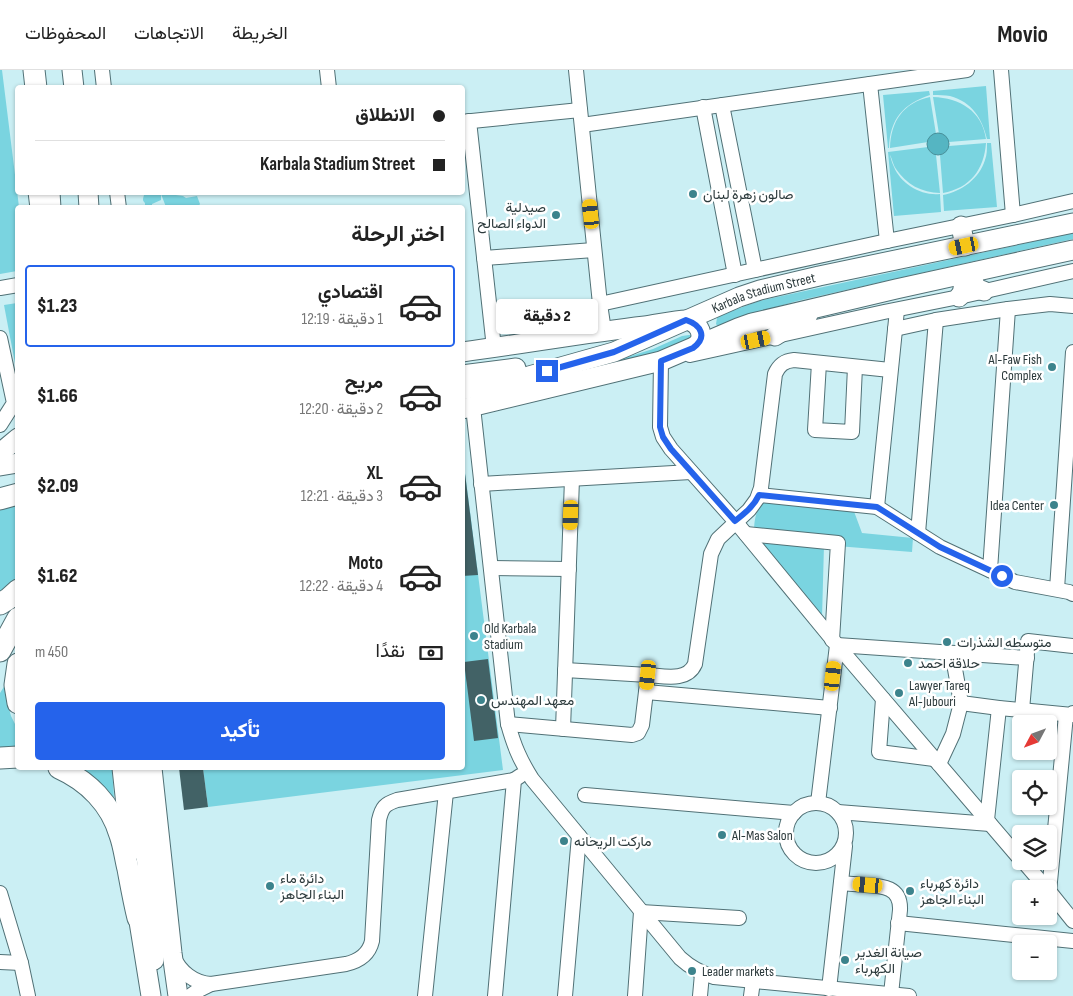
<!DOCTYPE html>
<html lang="ar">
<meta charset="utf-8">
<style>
:root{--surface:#fff;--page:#f6f6f6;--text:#222;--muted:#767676;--line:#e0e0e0;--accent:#2563eb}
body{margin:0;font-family:"Sofia Sans Condensed",Vazirmatn,sans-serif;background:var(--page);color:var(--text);direction:rtl;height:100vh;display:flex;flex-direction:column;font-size:19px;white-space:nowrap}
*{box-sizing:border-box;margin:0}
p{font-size:16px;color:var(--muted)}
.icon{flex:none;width:28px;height:28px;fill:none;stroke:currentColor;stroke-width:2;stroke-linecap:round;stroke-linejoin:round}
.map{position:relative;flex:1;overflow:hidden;direction:ltr}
.panel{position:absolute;left:15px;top:135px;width:450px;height:565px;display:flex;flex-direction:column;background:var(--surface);border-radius:5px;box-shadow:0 1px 4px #0004;direction:rtl}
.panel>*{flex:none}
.top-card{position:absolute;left:15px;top:15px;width:450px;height:110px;border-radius:5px;box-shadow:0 1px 4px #0004;direction:rtl;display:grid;align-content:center;height:110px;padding:0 20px;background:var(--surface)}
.needle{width:32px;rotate:229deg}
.tools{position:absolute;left:1012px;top:645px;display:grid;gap:10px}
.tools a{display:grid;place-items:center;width:45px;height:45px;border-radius:5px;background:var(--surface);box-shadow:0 1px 4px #0004;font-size:25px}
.end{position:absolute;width:22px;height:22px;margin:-11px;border:6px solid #2563eb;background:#fff;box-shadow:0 0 0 2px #fff}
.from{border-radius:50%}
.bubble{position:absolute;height:35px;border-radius:5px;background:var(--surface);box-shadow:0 1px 4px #0004;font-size:16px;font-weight:800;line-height:35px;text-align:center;direction:rtl}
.car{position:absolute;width:15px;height:30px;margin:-15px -8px;border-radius:6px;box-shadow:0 0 4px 1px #0007;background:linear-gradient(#f5c518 24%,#345 0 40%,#f5c518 0 76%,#345 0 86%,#f5c518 0)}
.top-card b{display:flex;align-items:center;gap:18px;height:48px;font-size:19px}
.top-card b+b{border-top:1px solid var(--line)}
.top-card i{width:12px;height:12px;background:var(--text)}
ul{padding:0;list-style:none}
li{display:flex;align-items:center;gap:15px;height:82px;margin:0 10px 8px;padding:0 10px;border:2px solid transparent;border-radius:5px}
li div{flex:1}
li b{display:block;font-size:19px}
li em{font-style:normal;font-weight:800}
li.on{border-color:var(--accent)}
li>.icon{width:45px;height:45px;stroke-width:1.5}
h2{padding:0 20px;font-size:22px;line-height:60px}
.pay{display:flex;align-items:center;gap:12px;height:55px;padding:0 20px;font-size:19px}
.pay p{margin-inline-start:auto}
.primary-button{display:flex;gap:10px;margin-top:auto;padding:10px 20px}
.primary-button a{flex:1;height:58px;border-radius:5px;background:var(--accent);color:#fff;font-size:20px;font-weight:800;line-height:58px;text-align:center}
header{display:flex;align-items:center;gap:30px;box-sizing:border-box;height:70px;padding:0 25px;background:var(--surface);border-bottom:1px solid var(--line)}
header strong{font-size:24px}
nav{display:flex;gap:28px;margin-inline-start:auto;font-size:18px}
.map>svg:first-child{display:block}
.green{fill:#7ad4e0}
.water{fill:#55b5c2;stroke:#49909a}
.building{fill:#426266}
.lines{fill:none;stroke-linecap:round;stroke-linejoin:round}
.minor-casing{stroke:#517176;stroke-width:16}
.major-casing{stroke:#517176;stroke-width:21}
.highway-casing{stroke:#517176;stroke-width:23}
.minor{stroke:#fff;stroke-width:14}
.major{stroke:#fff;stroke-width:19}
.highway{stroke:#fff;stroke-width:21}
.route{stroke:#2563eb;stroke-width:6}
.poi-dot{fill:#3c838c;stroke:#fff;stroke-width:2}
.labels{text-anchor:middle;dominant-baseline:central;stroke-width:5;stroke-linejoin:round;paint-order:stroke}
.poi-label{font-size:14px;fill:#2c3a3c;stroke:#fff;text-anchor:start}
.street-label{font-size:14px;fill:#2c3a3c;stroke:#fff}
</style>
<header>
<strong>Movio</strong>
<nav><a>الخريطة</a><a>الاتجاهات</a><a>المحفوظات</a></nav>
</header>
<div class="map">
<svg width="1073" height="926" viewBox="0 0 1073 926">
<rect width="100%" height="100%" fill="#cbeff4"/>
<g class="green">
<path d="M0 0H2L19 137 18 138 17 201 0 204Z"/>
<path d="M986 16 990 69H987C982 48 972 32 950 26 945 25 939 25 933 25V21Z"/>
<path d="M929 21 930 25C903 34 890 49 889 78H888L883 25Z"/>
<path d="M930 27 936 64 932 66 928 72 890 78C891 51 903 33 930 27Z"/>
<path d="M933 27C960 28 982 41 986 69L949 72C947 68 943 65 939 64Z"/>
<path d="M986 73C984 100 970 118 943 123L940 85C944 84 947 81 949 76Z"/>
<path d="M987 73H991L997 137 944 141 943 125C962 121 979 109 985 90 987 85 987 79 987 73Z"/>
<path d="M928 77 930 82 936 85 940 123C922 123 906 114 896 99 893 95 892 88 890 85 891 89 892 93 894 97 901 114 921 126 940 124L941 142 894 146 888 82Z"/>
<path d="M142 123H174L176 125 183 126 186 128 197 126 200 134 198 137H166L161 124V130L152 134V137H150V135L145 136V133C142 130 143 129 144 125Z"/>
<path d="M1073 163V169L797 231 766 240 719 258 716 254 717 248 721 245 759 231Z"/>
<path d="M17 233H18L17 304 4 235Z"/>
<path d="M689 265H694L693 275 586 300 653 279 682 266Z"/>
<path d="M463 387 503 700 208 737 203 698H462Z"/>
<path d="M763 429 852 436 862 463 913 468 912 482 824 475 822 548 754 470C754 451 754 446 763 429Z"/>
<path d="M17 431V506L11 516 0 525V437Z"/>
<path d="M7 612 8 635 11 646 17 658V680L0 679V623Z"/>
<path d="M80 698H112L114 728H111Z"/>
</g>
<circle class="water" cx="938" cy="74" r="11"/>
<g class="building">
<path d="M462 396H464L478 505 462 506Z"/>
<path d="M488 589 498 668 474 671 464 592Z"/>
<path d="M179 698H203L208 737 184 740Z"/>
</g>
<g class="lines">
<g class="minor-casing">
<g id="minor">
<path d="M102 0 104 18"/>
<path d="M327 0 329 18"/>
<path d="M576 0 600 234 604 261"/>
<path d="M1001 0 1013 145"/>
<path d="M870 14 887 171"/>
<path d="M722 35 755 200"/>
<path d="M703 37 735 205"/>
<path d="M469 51 494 278"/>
<path d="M462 52 580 40"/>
<path d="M582 55 967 0"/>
<path d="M117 122 119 138"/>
<path d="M484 188 594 180"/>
<path d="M0 218 18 215"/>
<path d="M600 234 887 171 1013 145 1073 131"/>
<path d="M895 259 936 250 1008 239 1050 234 1073 236"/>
<path d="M0 268 14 333 0 355"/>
<path d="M690 285 884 242 959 227 1073 201"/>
<path d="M669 289 661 291 660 357 663 367 671 379 735 451 837 575 1021 790"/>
<path d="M819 293 815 360 852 362 855 297"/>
<path d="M473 337 508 654C514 676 520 690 532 709L680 888C691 898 700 903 714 907L909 926"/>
<path d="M481 414 691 402"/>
<path d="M759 425 877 437 940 477 1015 512 1069 522 1073 524"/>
<path d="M877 437 897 240"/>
<path d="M918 463 936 250"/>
<path d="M746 464 838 473 832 570"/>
<path d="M491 498 569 499"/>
<path d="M990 500 1008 239"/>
<path d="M1057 519 1073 282"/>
<path d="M565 600 648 605"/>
<path d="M646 622 830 638"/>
<path d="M883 629 879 682 934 689"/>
<path d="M961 633 999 638 1073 645V643"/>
<path d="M1022 640 1028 571 1073 576"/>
<path d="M508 654 632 665 638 663 642 655 648 605C664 606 687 612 695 594L711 484 718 469 749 440 757 429 761 418 775 304C779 295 784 291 794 290L890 300"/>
<path d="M563 659 572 409"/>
<path d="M939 694 953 664 961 633 955 599 949 583"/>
<path d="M585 725 794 743"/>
<path d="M818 733 837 575 1027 588"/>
<circle cx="816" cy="763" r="30"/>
<path d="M838 742 990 754"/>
<path d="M987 750 999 638"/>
<path d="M1023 791 1047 819"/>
<path d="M841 813C849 814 857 814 865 815 883 816 901 817 900 840L891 924"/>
<path d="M1049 821 1073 851"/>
<path d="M1049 822 1066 645"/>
<path d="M0 823 21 893 28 926"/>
<path d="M898 853 1073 871"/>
<path d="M173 886C180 902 194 913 211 914L346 894C359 891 369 884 372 871L379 750C382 737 385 734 397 730L514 710"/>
<path d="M0 892 21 893"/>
<path d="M829 919 845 776"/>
<path d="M190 926 197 921 211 914"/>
<path d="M425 926 446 722"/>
<path d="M495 926 514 710 520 706"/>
<path d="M565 926 579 766"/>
<path d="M635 926 641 842 739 848"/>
<path d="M700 926 702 904"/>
<path d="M751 926 753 911"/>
</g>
</g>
<g class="major-casing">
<g id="major">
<path d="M72 0 74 18"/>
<path d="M38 122 40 138"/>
<path d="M88 122 89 138"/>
<path d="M961 156 965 176"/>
<path d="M975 202C971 211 974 219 984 221"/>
<path d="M957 206C965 211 965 220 959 227"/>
<path d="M775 266 808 245"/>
<path d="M462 282C523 274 584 263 645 256 654 255 680 249 687 250 695 252 701 258 701 266 701 272 697 275 693 278"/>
<path d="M462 305 516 298"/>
<path id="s1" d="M462 320 529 306 614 282 739 227 760 220 819 206 1073 153"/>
<path d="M462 339 661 291 738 258 752 253 896 219 1073 180"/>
<path d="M0 383 18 368"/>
<path d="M0 396 18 393"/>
<path d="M122 698 131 781"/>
<path d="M137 698 154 863V890"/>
<path d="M152 698 172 883 178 926"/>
<path d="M136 833 151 926"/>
</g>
</g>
<g class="highway-casing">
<g id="highway">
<path d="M34 0 36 18"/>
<path d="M49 122 50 138"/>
<path d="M0 429 18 424"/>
<path d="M0 534 8 529 18 520"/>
<path d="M0 581 18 548"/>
<path d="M18 594 15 615 18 633"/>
<path d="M0 688 18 687"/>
<path d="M59 698C88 711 111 734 120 765 124 776 125 787 128 799 131 815 134 832 138 848"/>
</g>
</g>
<use href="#minor" class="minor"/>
<use href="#major" class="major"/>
<use href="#highway" class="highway"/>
</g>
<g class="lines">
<path class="route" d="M547 301 614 282 639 271 686 250C701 255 708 267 693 278L661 291 660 357 663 367 671 379 735 451C744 444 754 436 759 425L877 437 940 477 1002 506"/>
</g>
<g class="poi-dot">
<circle cx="693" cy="124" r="5"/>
<circle cx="556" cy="145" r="5"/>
<circle cx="1052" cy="297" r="5"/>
<circle cx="1054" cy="435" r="5"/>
<circle cx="474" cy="566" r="5"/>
<circle cx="947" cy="572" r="5"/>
<circle cx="908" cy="593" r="5"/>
<circle cx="899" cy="623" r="5"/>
<circle cx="481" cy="630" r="5"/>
<circle cx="722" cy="765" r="5"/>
<circle cx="564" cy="771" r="5"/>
<circle cx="270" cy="816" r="5"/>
<circle cx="910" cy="821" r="5"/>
<circle cx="845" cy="890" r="5"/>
<circle cx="692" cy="901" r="5"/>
</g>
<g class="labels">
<g class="poi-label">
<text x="703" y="124">صالون زهرة لبنان</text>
<text x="546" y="137" text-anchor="end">صيدلية<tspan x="546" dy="16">الدواء الصالح</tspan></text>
<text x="1042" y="289" text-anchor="end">Al-Faw Fish<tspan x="1042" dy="16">Complex</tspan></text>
<text x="1044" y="435" text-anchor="end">Idea Center</text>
<text x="484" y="558">Old Karbala<tspan x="484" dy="16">Stadium</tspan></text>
<text x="957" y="572">متوسطه الشذرات</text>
<text x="918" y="593">حلاقة احمد</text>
<text x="909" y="615">Lawyer Tareq<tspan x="909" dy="16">Al-Jubouri</tspan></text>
<text x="491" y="630">معهد المهندس</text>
<text x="732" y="765">Al-Mas Salon</text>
<text x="574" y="771">ماركت الريحانه</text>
<text x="280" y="808">دائرة ماء<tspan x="280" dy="16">البناء الجاهز</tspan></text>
<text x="920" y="813">دائرة كهرباء<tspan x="920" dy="16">البناء الجاهز</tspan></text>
<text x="855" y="882">صيانة الغدير<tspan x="855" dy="16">الكهرباء</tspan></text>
<text x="702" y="901">Leader markets</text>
</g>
<g class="street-label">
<text stroke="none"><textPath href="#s1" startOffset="318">Karbala Stadium Street</textPath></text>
</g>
</g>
</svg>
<div class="tools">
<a><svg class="needle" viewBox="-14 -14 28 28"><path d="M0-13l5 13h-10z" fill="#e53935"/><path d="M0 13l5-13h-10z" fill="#767676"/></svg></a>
<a><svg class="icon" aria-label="locate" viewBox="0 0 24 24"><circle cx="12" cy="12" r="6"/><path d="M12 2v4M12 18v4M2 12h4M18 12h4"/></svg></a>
<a><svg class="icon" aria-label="layers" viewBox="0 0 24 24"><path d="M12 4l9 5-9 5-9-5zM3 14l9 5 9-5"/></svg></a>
<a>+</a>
<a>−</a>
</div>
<i class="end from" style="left:1002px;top:506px"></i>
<i class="end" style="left:547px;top:301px"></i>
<div class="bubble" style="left:496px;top:229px;width:102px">2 دقيقة</div>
<i class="car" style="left:591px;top:144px;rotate:354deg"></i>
<i class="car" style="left:964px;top:176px;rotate:258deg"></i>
<i class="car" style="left:756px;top:270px;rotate:78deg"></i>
<i class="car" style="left:571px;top:445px;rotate:182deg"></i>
<i class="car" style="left:648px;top:605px;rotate:186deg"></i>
<i class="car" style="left:833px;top:606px;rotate:6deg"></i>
<i class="car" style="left:868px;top:815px;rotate:275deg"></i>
<div class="top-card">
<b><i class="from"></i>الانطلاق</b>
<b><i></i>Karbala Stadium Street</b>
</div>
<section class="panel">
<h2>اختر الرحلة</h2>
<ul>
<li class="on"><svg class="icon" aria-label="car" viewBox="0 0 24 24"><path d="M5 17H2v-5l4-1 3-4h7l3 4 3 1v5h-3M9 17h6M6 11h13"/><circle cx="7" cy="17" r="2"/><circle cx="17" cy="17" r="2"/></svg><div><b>اقتصادي</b><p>1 دقيقة · 12:19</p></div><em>$1.23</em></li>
<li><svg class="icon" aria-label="car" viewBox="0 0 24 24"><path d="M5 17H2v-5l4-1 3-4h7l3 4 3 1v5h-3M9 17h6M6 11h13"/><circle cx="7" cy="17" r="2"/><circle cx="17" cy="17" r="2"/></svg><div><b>مريح</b><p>2 دقيقة · 12:20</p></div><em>$1.66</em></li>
<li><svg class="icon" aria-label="car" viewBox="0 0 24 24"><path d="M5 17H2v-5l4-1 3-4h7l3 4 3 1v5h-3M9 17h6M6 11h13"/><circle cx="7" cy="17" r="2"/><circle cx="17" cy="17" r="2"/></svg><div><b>XL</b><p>3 دقيقة · 12:21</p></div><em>$2.09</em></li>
<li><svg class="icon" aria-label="car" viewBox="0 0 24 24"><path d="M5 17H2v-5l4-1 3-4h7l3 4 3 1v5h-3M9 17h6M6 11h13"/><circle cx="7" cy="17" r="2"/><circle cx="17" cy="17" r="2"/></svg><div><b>Moto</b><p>4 دقيقة · 12:22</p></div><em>$1.62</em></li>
</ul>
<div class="pay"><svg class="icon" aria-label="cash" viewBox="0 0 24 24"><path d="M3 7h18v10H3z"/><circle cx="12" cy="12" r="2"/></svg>نقدًا<p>450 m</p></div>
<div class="primary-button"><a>تأكيد</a></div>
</section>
</div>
